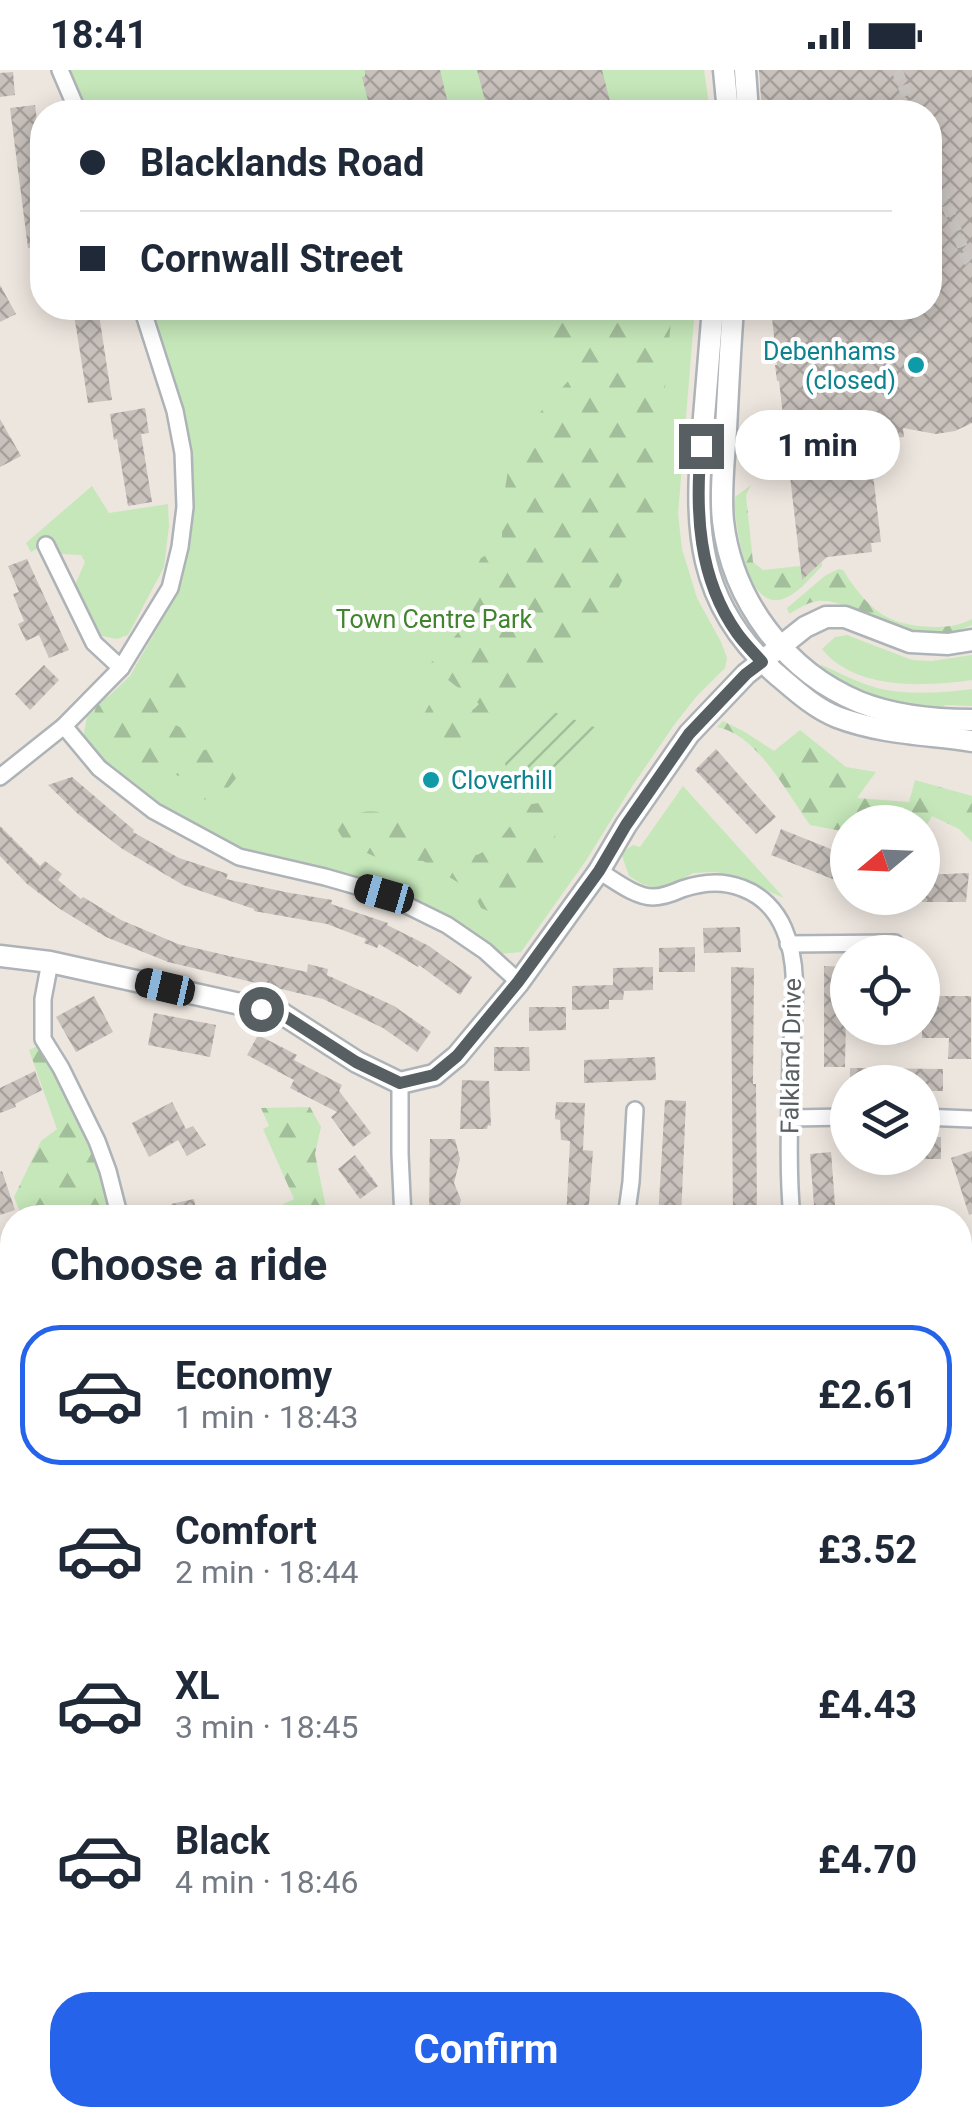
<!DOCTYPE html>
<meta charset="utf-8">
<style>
:root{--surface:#fff;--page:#f2f2f3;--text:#1f2937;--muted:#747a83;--line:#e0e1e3;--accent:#2563eb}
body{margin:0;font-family:Roboto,sans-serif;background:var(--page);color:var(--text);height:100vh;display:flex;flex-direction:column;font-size:38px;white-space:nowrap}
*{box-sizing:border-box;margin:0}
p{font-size:32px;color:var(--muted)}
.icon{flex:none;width:55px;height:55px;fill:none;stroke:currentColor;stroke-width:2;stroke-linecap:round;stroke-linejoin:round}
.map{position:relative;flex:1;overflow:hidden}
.details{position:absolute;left:0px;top:1135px;width:972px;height:922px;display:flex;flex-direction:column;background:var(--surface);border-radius:40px 40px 0 0;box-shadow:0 5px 25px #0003}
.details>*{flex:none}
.guide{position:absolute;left:30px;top:30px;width:912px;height:220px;border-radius:40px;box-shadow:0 5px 25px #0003;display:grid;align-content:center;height:220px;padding:0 50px;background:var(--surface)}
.needle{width:65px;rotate:251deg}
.fabs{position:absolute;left:830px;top:735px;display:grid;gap:20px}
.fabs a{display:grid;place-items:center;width:110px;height:110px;border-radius:50%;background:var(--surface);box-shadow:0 5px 25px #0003;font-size:50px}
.end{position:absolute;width:45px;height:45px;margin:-22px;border:12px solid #585f62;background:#fff;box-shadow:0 0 0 5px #fff}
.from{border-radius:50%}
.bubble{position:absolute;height:70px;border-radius:35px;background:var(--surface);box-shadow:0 5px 25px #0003;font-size:32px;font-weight:700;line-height:70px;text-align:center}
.car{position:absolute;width:30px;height:60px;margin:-30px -15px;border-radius:12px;box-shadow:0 0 8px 2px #0007;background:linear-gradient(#222 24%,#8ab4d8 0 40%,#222 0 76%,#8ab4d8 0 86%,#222 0)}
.guide b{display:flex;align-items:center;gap:35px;height:95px;font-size:38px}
.guide b+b{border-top:2px solid var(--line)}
.guide i{width:25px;height:25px;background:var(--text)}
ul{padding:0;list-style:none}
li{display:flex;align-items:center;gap:30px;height:140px;margin:0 20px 15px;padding:0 30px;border:5px solid transparent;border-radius:40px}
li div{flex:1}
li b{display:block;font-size:38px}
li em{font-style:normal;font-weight:700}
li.on{border-color:var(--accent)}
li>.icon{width:90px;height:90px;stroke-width:1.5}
h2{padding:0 50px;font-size:45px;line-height:120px}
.cta{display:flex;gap:20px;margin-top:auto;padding:20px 50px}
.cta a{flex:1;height:115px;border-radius:40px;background:var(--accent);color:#fff;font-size:40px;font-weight:700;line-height:115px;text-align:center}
.status{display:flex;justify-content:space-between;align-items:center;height:70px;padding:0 50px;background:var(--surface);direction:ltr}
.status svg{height:28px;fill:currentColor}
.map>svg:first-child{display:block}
.green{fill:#c5e7b9}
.forest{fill:url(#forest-firs)}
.garden{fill:url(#garden-furrows)}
.building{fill:url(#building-cross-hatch)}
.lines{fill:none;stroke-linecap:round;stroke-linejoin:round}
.pedestrian-tunnel{stroke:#c8c4c0;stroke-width:11;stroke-dasharray:11 5.5;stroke-linecap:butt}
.minor-casing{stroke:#aeb3b7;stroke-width:20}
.tertiary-casing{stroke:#aeb3b7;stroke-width:25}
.minor{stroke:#fff;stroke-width:15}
.tertiary{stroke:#fff;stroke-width:20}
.rail{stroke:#b0b1b2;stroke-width:5;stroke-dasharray:2.5 12;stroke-linecap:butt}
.route{stroke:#585f62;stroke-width:12}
.culture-dot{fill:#0f9aa8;stroke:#fff;stroke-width:4}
.labels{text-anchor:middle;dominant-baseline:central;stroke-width:8;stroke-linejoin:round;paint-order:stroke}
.culture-label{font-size:25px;fill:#0d838f;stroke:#fff;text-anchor:end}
.park-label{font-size:25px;fill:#40842e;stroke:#fff}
.street-label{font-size:25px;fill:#585f62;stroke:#fff}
</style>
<div class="status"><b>18:41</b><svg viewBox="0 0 49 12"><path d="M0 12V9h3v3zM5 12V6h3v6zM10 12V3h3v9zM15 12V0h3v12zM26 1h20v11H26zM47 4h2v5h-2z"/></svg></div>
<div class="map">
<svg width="972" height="2057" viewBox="0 0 972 2057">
<defs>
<pattern id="forest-firs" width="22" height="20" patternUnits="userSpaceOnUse" patternTransform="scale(2.5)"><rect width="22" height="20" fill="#c5e7b9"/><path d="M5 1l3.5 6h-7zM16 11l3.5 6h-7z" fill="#a3be9a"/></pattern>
<pattern id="garden-furrows" width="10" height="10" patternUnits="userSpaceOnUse" patternTransform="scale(2.5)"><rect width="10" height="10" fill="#c5e7b9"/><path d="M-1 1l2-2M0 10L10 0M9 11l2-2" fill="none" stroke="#a3be9a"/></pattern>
<pattern id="building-cross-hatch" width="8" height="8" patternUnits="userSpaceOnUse" patternTransform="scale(2.5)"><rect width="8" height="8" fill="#c8c1bc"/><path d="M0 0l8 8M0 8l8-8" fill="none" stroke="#a5a09c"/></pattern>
</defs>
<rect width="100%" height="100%" fill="#ede6df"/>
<g class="green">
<path d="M65 0H704L710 42H86Z"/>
<path d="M148 238H695L678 444 682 479 697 528 721 572 727 588 725 598 696 627 674 655 629 721 587 789 521 882 498 884 452 852 237 779 157 736 105 695 83 668 87 647 130 606 167 541 179 510 193 434 190 379 180 339Z"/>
<path d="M92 416 109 443 168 434 169 456 164 497 128 565 117 569 102 566 75 515 85 492 81 485 61 484 53 469 31 482 26 473Z"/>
<path d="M847 565 912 590 932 591 972 585V610C923 617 855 620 822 579L835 567Z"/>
<path d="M820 594C840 603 860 614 881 619 910 625 943 623 972 619V636L945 635 939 639C894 634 851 629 820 594Z"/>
<path d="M683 716 784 828 729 804 714 802 693 803 677 812 655 818 642 814 629 806 621 783 633 775 640 777Z"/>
<path d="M0 1622 12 1637V1719L0 1673Z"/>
<path d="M0 1798 12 1836V2045H72L76 2057H0Z"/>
<path d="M167 2045H282L349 2057 369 2045H435L447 2057H159L157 2052Z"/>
</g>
<g class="forest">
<path d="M533 238H672L654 443 619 517 569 589 513 650 505 647 467 667 450 670 437 665 428 658 424 644 433 628 448 623 458 629 461 639H474L479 634 429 595 475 544 464 536 466 517 481 488 502 476V436L508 401 537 346 578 300C552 283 522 277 533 238Z"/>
<path d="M751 415 746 425 753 492 763 500 800 496 802 510 822 492V496C811 507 795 528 778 530 745 534 737 457 734 434L735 427Z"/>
<path d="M839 499 843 500C867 538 886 556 933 557 947 557 959 556 972 549V555C916 579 900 554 850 538 840 534 829 530 818 531 808 532 798 539 789 544L787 538 826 505Z"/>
<path d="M173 579H184C193 609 184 627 172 653L191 663 201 681 211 678 223 685 236 688 239 704C226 723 210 738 186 724L189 716 185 707C171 706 172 699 161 696 146 691 159 702 143 694 136 690 129 681 122 676H113L101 670C95 654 87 632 110 626 118 624 128 625 137 623L162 589Z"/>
<path d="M723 651 745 662 774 681 800 660 846 697 876 702 857 728 909 732 915 710 972 726V772L959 759 932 746 923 761 922 752H848L847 762 810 755C786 722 758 665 717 657Z"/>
<path d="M539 733C576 756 542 821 514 840 510 843 505 844 500 846L481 838 472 821 423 791 376 787 346 774 337 759 338 745C351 744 367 740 380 742 415 746 446 772 477 785L495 776 526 735Z"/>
<path d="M40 975 97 1090 112 1147H22L14 1127 41 1071 57 1059 29 980Z"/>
<path d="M310 1037 321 1057 315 1084 328 1147H257L294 1129 263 1059 269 1056 261 1038Z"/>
<path d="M0 1584 12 1611V1637L0 1622Z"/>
<path d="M0 1723 12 1767V1886L8 1885 0 1864Z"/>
<path d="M116 2045H167L158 2052 159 2057H121Z"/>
<path d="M253 2045H282L349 2057 358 2051V2057H237L247 2046Z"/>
<path d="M380 2045H417L421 2054C407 2057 392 2055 378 2049Z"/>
<path d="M876 2045H935L938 2055 886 2057Z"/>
</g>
<path class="garden" d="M551 641 602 660C572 692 561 703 518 718L506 697 501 679Z"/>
<g class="building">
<path d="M365 0H440L450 42H371L362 7 365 6Z"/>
<path d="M477 0H602L611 35 595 39 596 42H488Z"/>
<path d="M759 0H972V353L955 361 936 364 903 358 904 367 869 370 881 472 871 473 872 482 827 487 802 510 779 311H777L775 295H777L771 238H930V42H762Z"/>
<path d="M13 2 15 25 0 27V3Z"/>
<path d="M35 35 42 89V176L28 178 10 38Z"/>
<path d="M0 215 16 244 0 252Z"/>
<path d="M73 238H98L112 330 88 333Z"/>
<path d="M145 338 149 363 141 364 152 432 128 436 117 369 114 370 110 344Z"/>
<path d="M0 349 21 386 0 397Z"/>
<path d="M27 489 69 580 49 588 39 565 26 571 18 554 24 551 13 524 19 522 8 496Z"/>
<path d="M44 595 59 610 30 640 15 624Z"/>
<path d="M716 679 776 747 756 764 695 700Z"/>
<path d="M72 707 134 760 133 762 179 788 228 804 226 809 285 822 332 830 331 834 388 853 387 855 429 876 472 907 460 925 419 895 418 897 379 874 377 878 364 873 366 869 327 854 254 841V839L183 815 121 778 78 744 48 715Z"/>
<path d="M0 756 40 796 45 791 62 804 58 810 81 829 83 827 121 850 178 874 229 886 307 902 308 894 328 899 327 905 394 936 431 962 417 982 383 958 323 929 168 892 106 867 60 839 27 814 0 786Z"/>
<path d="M781 759 848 786V815L771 785Z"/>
<path d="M969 803 966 832H922V805Z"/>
<path d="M740 857 741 882 704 883 703 858Z"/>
<path d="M695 877V902H659V878Z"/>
<path d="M824 896 847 897 845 997H824Z"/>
<path d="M653 897V920L624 921 623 930H609V939L572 940V916L613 915V898Z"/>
<path d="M731 897 754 898 753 1014H756L757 1148H733Z"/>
<path d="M94 926 113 962 76 982 56 947Z"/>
<path d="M922 926H971V989H948L949 968H922Z"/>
<path d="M529 937H566V960L529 961Z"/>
<path d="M154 943 216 955 210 987 148 975Z"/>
<path d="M258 965 297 985 294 990 342 1015 339 1021 371 1063 353 1077 331 1047 337 1042 290 1018 294 1010 247 985Z"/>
<path d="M494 977H529L530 1001H494Z"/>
<path d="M655 987 656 1010 584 1013V990Z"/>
<path d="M850 998 943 999V1021H922V1012H850Z"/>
<path d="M35 1001 42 1020 15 1034 16 1037 0 1043V1018Z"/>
<path d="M462 1010 489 1011 491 1056 488 1055 487 1059H460Z"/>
<path d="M665 1030 686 1031 681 1148H658Z"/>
<path d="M172 1032 186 1059 193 1056 206 1075 187 1086 178 1070 149 1087 132 1053Z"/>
<path d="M556 1032 585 1033 583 1080 593 1081 588 1148H566L570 1071 561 1070 560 1050 555 1049Z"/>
<rect x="922" y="1067" width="19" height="22"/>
<path d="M430 1069H455L460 1089 454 1113 461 1130 456 1148H429Z"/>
<path d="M972 1081V1144L969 1145 951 1088Z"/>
<path d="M831 1082 836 1148H815L810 1084Z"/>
<path d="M355 1085 378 1116 360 1129 338 1099Z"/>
<path d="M2 1101 15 1140 0 1145V1102Z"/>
<path d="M194 1129 198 1148H173L171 1134Z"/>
</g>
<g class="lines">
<g class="pedestrian-tunnel">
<path d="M897 0 913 42"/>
<path d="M930 89 967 189 972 194"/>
</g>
<g class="minor-casing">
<g id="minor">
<path d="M60 0 78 42"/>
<path d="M46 475 94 573 121 598"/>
<path d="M64 656 99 698 154 741 239 787 325 807 384 824 447 855 485 881 519 912"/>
<path d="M0 707 64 656 121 598 170 518 180 477 185 437 183 383 175 341 142 238"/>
<path d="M599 801C614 810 635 827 653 827 663 827 673 823 682 819 702 812 722 810 742 818 761 825 776 840 784 859 801 897 793 947 791 988 790 1041 787 1095 792 1148"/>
<path d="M788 874 895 873 897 882"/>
<path d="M50 892 43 929V969L61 998 97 1071 108 1101 120 1148"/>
<path d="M896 964V958"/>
<path d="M400 1013V1084L403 1148"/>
<path d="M922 1047 972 1049"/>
<path d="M790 1048 848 1047"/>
<path d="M626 1148 631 1112 635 1040"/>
<path d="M960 1249 972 1239"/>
<path d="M0 1314 12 1317"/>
<path d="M960 1815 972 1861"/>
<path d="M466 2045 478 2057"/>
<path d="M752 2045 769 2057"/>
<path d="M606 2054 640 2045"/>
</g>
</g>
<g class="tertiary-casing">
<g id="tertiary">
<path d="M724 0 728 42"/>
<path d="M745 0 748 42"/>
<path d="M713 238C710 278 706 319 703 359 694 457 696 533 775 603 794 619 814 638 837 647 882 664 926 664 972 671"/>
<path d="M733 238C730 278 728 319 726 360 724 390 720 421 723 451 732 530 786 602 859 632 894 646 935 650 972 650"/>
<path d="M0 886 50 892 281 943 357 992 400 1013 434 1005 457 986 519 912 599 801 626 755 689 664 746 604 805 557 826 547H845L910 572 948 574 972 570"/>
<path d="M0 1479 12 1496"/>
<path d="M603 2045 607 2057"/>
</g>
</g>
<use href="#minor" class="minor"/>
<use href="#tertiary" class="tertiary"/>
<g class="rail">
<path d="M0 1701 12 1744"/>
<path d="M99 2045 102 2057"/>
</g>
</g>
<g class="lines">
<path class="route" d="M261 939 280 943 356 992 400 1013 434 1005 457 986 518 912 599 801 626 755 689 664 746 604 762 592C754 583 744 573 737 563 698 508 695 441 701 376"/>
</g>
<g class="culture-dot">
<circle cx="916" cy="295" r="10"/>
<circle cx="431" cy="710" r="10"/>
</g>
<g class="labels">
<g class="culture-label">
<text x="896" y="281">Debenhams<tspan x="896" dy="29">(closed)</tspan></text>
<text x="451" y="710" text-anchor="start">Cloverhill</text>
</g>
<g class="park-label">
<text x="434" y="549">Town Centre Park</text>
</g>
<g class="street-label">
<text transform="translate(791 986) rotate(-89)">Falkland Drive</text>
</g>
</g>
</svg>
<div class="fabs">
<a><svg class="needle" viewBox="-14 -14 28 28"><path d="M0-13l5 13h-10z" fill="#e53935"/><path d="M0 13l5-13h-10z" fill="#747a83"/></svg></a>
<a><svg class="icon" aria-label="locate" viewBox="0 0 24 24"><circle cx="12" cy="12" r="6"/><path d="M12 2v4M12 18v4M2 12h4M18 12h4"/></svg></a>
<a><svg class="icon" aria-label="layers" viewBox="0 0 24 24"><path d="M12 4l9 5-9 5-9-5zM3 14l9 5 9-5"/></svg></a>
</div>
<i class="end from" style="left:261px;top:939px"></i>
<i class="end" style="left:701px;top:376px"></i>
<div class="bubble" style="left:735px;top:340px;width:165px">1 min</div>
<i class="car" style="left:384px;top:824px;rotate:286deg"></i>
<i class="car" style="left:165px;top:917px;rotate:283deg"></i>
<div class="guide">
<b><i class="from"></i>Blacklands Road</b>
<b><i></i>Cornwall Street</b>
</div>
<section class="details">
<h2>Choose a ride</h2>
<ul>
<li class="on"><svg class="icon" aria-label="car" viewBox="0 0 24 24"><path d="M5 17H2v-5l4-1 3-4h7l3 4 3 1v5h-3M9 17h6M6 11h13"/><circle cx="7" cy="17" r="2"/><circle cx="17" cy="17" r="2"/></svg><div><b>Economy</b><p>1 min · 18:43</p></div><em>£2.61</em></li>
<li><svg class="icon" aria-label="car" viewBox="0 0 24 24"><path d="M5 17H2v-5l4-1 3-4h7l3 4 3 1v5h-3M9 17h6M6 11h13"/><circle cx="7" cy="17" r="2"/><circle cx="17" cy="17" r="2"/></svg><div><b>Comfort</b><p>2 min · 18:44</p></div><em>£3.52</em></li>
<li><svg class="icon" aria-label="car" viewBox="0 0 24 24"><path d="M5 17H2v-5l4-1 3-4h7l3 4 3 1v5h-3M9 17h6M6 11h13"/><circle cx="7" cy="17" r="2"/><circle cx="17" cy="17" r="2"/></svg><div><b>XL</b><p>3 min · 18:45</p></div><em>£4.43</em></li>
<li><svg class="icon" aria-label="car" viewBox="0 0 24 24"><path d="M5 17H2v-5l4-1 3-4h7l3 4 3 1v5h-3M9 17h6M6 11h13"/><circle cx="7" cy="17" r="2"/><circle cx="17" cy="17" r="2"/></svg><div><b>Black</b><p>4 min · 18:46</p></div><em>£4.70</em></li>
</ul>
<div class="cta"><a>Confirm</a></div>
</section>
</div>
